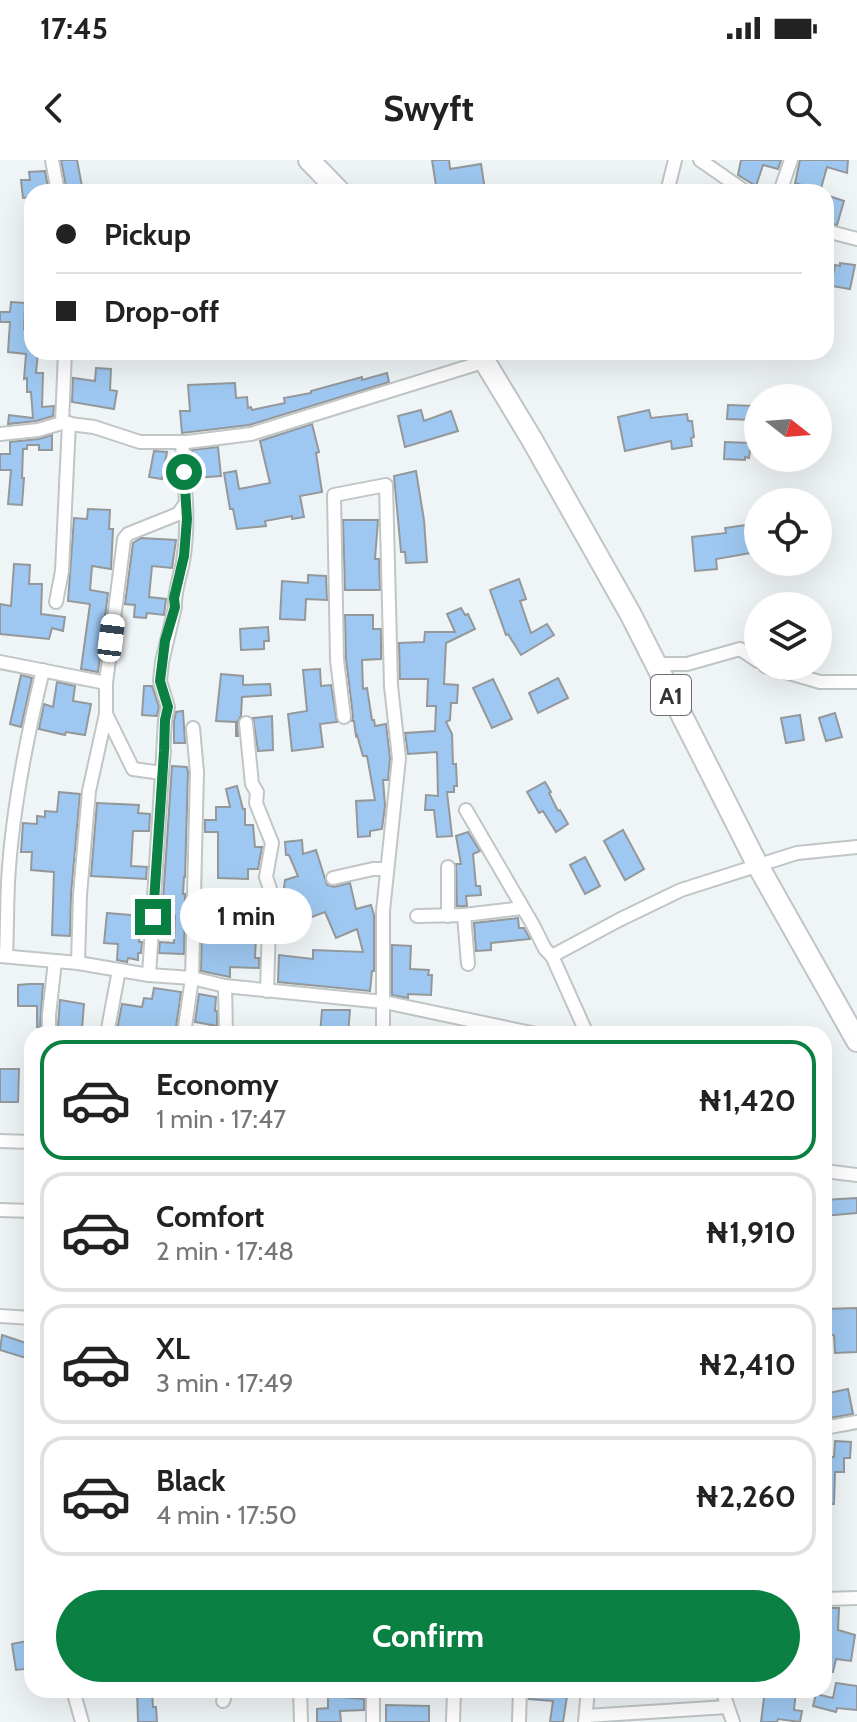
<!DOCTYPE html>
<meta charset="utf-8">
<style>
:root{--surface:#fff;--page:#f6f6f6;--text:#222;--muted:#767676;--line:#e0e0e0;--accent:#0b8043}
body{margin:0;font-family:Cabin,sans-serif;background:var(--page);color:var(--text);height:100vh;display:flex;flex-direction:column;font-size:30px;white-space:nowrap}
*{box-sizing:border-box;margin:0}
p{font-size:26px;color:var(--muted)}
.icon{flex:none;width:44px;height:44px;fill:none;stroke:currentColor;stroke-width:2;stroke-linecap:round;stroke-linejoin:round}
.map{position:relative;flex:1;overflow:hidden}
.drawer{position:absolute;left:24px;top:866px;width:808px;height:672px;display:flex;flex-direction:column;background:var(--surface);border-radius:24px;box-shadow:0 8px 32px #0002}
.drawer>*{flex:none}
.banner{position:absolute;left:24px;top:24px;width:810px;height:176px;border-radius:24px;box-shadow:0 8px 32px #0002;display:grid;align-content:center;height:176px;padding:0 32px;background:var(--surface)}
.needle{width:52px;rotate:107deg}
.controls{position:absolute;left:744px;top:224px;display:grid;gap:16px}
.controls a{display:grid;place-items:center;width:88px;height:88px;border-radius:50%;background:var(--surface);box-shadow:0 8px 32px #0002;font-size:40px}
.end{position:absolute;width:36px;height:36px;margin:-18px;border:10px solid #0b8043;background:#fff;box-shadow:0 0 0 4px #fff}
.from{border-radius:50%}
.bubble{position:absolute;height:56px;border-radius:28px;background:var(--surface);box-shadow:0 8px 32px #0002;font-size:26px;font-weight:800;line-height:56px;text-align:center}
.car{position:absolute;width:24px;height:48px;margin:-24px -12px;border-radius:10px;box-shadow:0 0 6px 2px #0007;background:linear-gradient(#fff 24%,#345 0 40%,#fff 0 76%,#345 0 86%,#fff 0)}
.banner b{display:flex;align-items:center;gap:28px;height:76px;font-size:30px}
.banner b+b{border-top:2px solid var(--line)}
.banner i{width:20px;height:20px;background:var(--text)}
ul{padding:14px 0 0;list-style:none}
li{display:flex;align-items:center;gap:24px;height:120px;margin:0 16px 12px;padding:0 16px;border:4px solid var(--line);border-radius:24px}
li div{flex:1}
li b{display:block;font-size:30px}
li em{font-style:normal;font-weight:800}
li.on{border-color:var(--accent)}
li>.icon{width:72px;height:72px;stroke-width:1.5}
.cta{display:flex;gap:16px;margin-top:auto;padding:16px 32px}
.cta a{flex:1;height:92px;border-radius:48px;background:var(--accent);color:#fff;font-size:32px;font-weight:800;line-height:92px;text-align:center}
.status{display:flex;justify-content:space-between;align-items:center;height:56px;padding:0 40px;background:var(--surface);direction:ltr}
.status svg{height:22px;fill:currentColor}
header{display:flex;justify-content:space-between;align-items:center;height:104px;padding:0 32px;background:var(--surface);font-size:36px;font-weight:800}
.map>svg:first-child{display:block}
.building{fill:#9ec8f1;stroke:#94989b;stroke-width:2}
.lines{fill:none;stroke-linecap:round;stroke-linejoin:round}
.minor-casing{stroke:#c0c5c6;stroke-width:16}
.trunk-casing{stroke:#c0c5c6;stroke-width:24}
.minor{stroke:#fff;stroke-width:12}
.trunk{stroke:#fff;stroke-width:20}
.route{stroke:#0b8043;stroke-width:10}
.labels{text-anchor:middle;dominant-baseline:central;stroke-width:7;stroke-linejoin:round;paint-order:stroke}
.shield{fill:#fff;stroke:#6e7070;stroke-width:2}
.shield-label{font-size:24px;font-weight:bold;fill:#303233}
</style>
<div class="status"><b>17:45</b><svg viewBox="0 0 49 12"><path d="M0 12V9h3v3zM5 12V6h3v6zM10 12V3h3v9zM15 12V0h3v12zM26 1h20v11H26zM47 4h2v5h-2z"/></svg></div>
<header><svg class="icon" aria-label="back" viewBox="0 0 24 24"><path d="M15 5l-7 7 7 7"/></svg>Swyft<svg class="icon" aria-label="search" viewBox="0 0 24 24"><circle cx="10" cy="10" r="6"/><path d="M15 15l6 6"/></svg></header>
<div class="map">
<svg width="857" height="1562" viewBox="0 0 857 1562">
<rect width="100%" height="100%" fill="#eff4f6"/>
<g class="building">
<path d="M61 0H77L83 32H67Z"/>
<path d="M432 0H449L450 9 481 4 485 30 472 32H437Z"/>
<path d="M741 0H781L778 9 763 5 756 26 738 15Z"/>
<path d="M800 0H848L847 13 827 7 820 32H803L805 26 795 23Z"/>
<path d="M45 11 49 32H32V37L23 38 21 20H30L29 12Z"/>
<path d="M826 35 844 41 837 65 826 62Z"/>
<path d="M840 103 855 105 850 129 826 125V111L834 112 835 105 840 106Z"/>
<path d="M11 142 25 143 24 169H32V192H38L36 213H43L42 247 54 246 53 256 36 261 8 264 9 255 33 258 31 232H27V218L24 219 26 194 8 192 10 162H0V152H10Z"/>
<path d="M96 208 111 209 110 230 117 231 114 249 72 242 73 218 95 221Z"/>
<path d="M387 213 389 222 249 265 182 273 180 251H190L188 225 235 223 236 238 247 237 248 248 251 247 252 250 285 243 284 238 311 233V231L362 217V220Z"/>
<path d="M728 245 755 246 754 260 727 259Z"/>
<path d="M421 250 424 261 451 251 458 271 405 287 398 256Z"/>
<path d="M649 250 651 258 687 254 688 261H692L694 277 691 278 692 286 672 289 671 281 625 291 618 257Z"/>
<path d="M312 264 319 292 316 293 322 332 300 336 304 357 292 359V356L265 361 266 366 237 369 233 349H230L224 313 236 311 239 329 270 323 260 281Z"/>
<path d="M52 275V290H39V285H27V289H23L22 318H24L22 345 8 344 11 310H0V294H10V282L39 279Z"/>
<path d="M725 282 751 283 749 298 745 297V300L724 299Z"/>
<path d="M218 287 221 316 194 318 192 290Z"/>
<path d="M154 291 167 292 162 319 149 317Z"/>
<path d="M416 311 424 360 427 402 406 403 405 392H401L394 316Z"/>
<path d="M88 349 110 350 109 369H113L111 409 92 406 90 430 108 433 98 512 81 509 90 444 68 441 74 358 87 359Z"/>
<path d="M343 360H378L375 399H379L380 430H345Z"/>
<path d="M746 365 751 393 716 399 717 409 695 411 692 377 726 373 725 368Z"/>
<path d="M141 378 176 380 172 408 152 406 149 437 166 439 164 455 147 453 146 458 134 457 135 445 125 444 133 383Z"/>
<path d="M14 404 30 405 29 424H42L41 454 65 457 63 471 52 468 49 479 0 474V444L11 446Z"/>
<path d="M308 415 326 416 327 440 306 439 305 460 280 459 282 421 308 423Z"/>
<path d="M519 419 526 439 520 441 531 473 547 464 554 475 521 495 508 474 506 475 490 430Z"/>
<path d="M461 448 465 455 468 454 475 469 446 483 444 524 458 525 457 543H451L450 560 446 562 452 574 453 604H456L457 626H454V632H447L452 676 437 677 434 650H425L426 635 438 636 437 592 408 594 405 573 435 571 436 546H427L428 519H400L399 483 424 482 425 472H455L447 454Z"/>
<path d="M345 455H373V469H381V499L362 500 363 529 367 528 372 560H374L375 566 386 564 390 598 388 620H383L385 646 382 669 370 671V676L358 677 356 641 375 640 367 596H363L357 575 356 576 354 561H352L353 556 346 499Z"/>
<path d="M268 467 269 481H264V489L241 490 240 469Z"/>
<path d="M320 509 321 526 331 525 337 562 320 564 323 587 292 591 288 554 307 551 303 510Z"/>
<path d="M221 514 243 516V525L270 524 271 535 242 537 241 556 237 563 238 576H236V562L216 561Z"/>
<path d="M21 515 32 518 21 567 10 564Z"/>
<path d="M558 518 568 538 538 553 529 533Z"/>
<path d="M493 519 512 559 492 568 473 528Z"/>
<path d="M57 522 75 526 73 541 91 544 85 575 66 572 65 575 39 569 44 544 53 547Z"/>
<path d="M144 526H152L159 547 157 556 142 555Z"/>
<path d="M183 551 185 583H174V561L176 552Z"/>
<path d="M835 553 842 577 826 581 819 558Z"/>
<path d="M800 555 804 580 786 583 781 558Z"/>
<path d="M272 556 273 590 258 591 253 558Z"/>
<path d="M172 606 187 607 188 612 185 717H184L183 734H185L184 794 159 793 160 782 174 783 175 756 162 755Z"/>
<path d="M545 622 551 632 549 633 558 651 560 650 568 664 556 672 543 651 539 653 527 632Z"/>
<path d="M237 626 243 649H245V665H253L255 687H262L258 709H248V719L218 718V672H205V660H216V647H230L226 629Z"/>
<path d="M59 632 80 634 71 734 70 776 52 775 54 712 31 710 32 692H21L23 663 37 664V656L45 657V651L57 652Z"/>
<path d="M97 643 139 645 138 653 150 654 149 671H133L131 706 147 707 146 719 91 716Z"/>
<path d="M623 670 644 709 625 720 604 681Z"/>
<path d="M468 672 480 691 473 694 476 726H480L481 735 466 736 467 746H457L456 704H461L456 676Z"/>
<path d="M302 680 303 694 316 690 327 725 334 727 350 723 356 749 371 745 374 755V811H372L370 831 278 822 279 795 313 799V790L363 792 357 769 336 778 325 752 309 758 304 747 281 752 285 720 298 716 289 695H286L285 682Z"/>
<path d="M585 697 600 726 585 734 570 705Z"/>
<path d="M222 736 233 737V743L261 745 260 773 257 772 256 776 255 798H259V808L230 807V817L201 811 202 761H221Z"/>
<path d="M107 753 142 756 139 782H142L141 793H138V800L128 798 127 802 117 800 118 784 104 783Z"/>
<path d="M518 758 519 768H524L530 779 491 783V790L476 791 474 763Z"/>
<path d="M392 785 411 786 410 809 429 810 428 815H432L431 835 408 834V838L392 835Z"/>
<path d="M29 824H43L40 867H37V846H18V825Z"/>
<path d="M154 828 181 832 175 874H127V871L117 870 122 844 142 847 144 838 152 839Z"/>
<path d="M199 834 216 837 215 851H217V866L195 862Z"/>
<path d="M60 840 84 844 82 869 58 867Z"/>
<path d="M322 850H350L348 874H320Z"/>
<path d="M0 909H19L18 942H0Z"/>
<path d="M857 1038V1053L824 1056V1040Z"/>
<path d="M857 1148V1192L835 1193 834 1175 824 1176V1149Z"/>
<path d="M2 1175 32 1185V1200L0 1190Z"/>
<path d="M848 1229 853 1254 824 1259V1234Z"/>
<path d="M835 1281 851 1282 850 1298H844V1312H835L834 1344H824L826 1297H834Z"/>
<path d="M827 1448H839L838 1470 855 1475 851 1501 836 1499 833 1512 824 1509V1473H826Z"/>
<path d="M32 1480V1508L16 1510 12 1484Z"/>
<path d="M836 1523 857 1526V1550L837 1548 836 1552 813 1546 816 1534 833 1538Z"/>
<path d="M137 1530H152L153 1547H156L157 1562H138Z"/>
<path d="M328 1530H342V1537L364 1539V1550L340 1551 341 1562H317V1549L328 1548Z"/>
<path d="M529 1530H568L563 1562H550L553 1541 529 1539Z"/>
<path d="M765 1530H796L794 1550 802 1551 800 1562 778 1559 777 1562H761Z"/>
<path d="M386 1545 429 1546V1562H386Z"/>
</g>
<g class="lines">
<g class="minor-casing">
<g id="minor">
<path d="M52 0 58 32"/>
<path d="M700 0 746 32"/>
<path d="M667 32 675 0"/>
<path d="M780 32 791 0"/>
<path d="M826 71 857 79"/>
<path d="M62 263 65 192"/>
<path d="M0 274 38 270 62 263 94 267 140 282H187L251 274 486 201"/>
<path d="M56 442 62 411 69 263"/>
<path d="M0 502 106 523"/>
<path d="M655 504H687L740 489 758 501"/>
<path d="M765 506 820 522H857"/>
<path d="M106 554 133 609 162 613 149 815"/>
<path d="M344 557 337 500 334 335 386 325 391 526 399 598 383 751V874"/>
<path d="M246 563 252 624 257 632 256 643 272 683 266 717 270 729 267 831"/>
<path d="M164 591 162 613 165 560 168 547 160 521 162 502 175 447C174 432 180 417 183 402 186 383 187 362 186 343"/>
<path d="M466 650 533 765 545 789 552 796 587 874"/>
<path d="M333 718 373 709H387"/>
<path d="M464 755 468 804"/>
<path d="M417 756 464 755 522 748"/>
<path d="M448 756V707"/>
<path d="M0 796 78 803 149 815 192 818 225 826 384 842 536 874"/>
<path d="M6 796C7 772 7 747 8 722 12 651 26 580 43 510"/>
<path d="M552 796 619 760 681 730 797 693 857 687"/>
<path d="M78 803 80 735 89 631 106 554V523L124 379 128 374 178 354 186 343 182 282"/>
<path d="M225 826 226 874"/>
<path d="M49 874V855L55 801"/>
<path d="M107 874 119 810"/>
<path d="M184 874 192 818 197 612 193 568"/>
<path d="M0 981 32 982"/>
<path d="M824 1011 857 1015"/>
<path d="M0 1050 32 1051"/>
<path d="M0 1156 32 1158"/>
<path d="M824 1268 857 1262"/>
<path d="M824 1439 857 1438"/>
<path d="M73 1530 82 1562"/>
<path d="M300 1530 301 1562"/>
<path d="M373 1530V1562"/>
<path d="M722 1530 733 1562"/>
<path d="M223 1541 227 1530"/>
<path d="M586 1556 727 1547"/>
<path d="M453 1562 454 1530"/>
<path d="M519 1562 520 1530"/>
<path d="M585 1562 588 1530"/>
</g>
</g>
<g class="trunk-casing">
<g id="trunk">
<path d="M309 0 340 32"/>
<path d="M479 192 531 278 631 455 757 704 857 881"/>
</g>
</g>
<use href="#minor" class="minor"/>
<use href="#trunk" class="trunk"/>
</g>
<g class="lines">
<path class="route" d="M153 757 164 591 165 560 168 547 160 521 165 481 175 447 174 438 184 396 187 359 184 312"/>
</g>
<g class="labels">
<rect class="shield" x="651" y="515" width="40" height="40" rx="6"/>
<g class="shield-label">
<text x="671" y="535">A1</text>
</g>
</g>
</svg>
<div class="controls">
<a><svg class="needle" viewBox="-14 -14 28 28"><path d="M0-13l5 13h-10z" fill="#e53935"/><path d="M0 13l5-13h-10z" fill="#767676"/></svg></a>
<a><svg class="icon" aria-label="locate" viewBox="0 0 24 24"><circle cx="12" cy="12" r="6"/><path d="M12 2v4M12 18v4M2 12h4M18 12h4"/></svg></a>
<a><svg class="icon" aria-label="layers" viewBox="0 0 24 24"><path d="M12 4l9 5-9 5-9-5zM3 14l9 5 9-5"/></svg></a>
</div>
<i class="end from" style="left:184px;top:312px"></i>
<i class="end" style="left:153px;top:757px"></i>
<div class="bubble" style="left:180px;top:728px;width:132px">1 min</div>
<i class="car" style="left:111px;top:478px;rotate:7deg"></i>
<div class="banner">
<b><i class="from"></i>Pickup</b>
<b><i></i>Drop-off</b>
</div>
<section class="drawer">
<ul>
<li class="on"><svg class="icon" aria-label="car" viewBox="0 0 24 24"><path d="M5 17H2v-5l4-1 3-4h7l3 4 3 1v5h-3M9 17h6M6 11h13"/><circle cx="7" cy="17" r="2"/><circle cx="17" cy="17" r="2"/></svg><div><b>Economy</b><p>1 min · 17:47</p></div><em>₦1,420</em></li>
<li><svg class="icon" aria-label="car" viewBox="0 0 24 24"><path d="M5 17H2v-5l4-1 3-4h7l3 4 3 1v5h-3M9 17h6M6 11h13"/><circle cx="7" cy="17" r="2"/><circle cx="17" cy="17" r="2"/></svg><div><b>Comfort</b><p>2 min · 17:48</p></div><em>₦1,910</em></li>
<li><svg class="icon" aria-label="car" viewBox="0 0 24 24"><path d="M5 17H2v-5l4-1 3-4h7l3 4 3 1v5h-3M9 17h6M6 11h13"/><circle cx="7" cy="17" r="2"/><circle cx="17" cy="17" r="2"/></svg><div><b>XL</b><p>3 min · 17:49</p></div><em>₦2,410</em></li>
<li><svg class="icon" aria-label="car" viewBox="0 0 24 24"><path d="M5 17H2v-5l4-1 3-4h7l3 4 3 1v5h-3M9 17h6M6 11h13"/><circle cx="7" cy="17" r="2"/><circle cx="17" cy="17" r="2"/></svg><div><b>Black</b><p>4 min · 17:50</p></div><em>₦2,260</em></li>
</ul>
<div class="cta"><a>Confirm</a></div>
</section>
</div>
